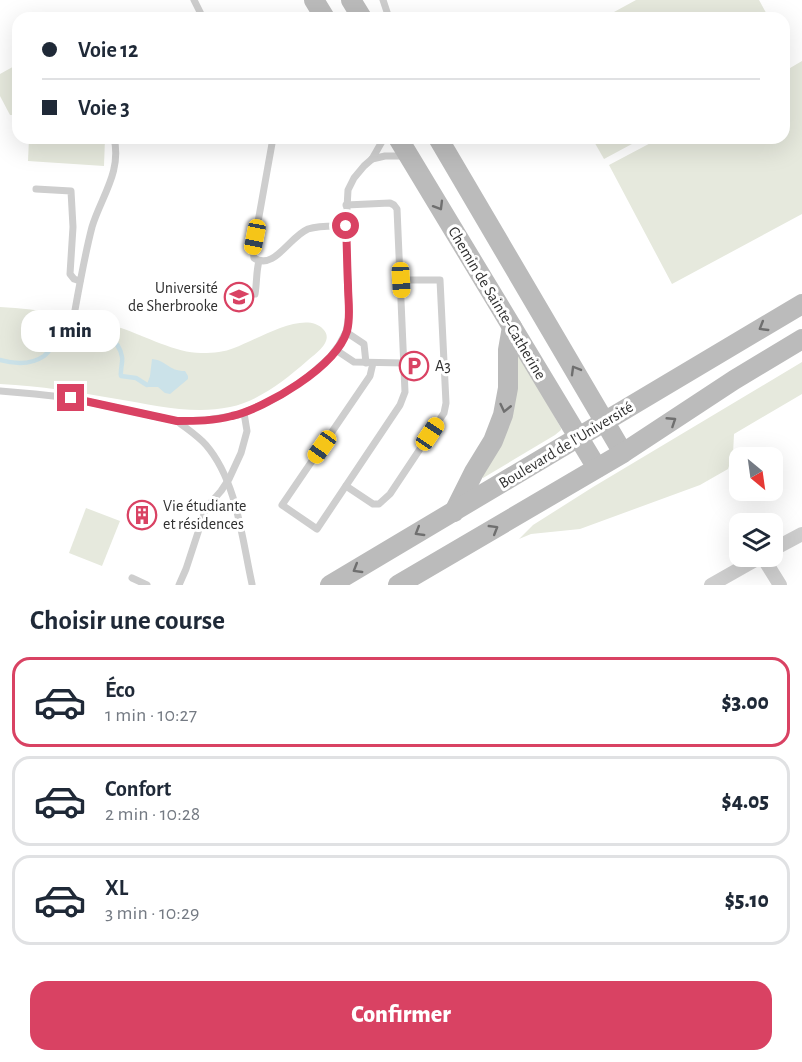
<!DOCTYPE html>
<html lang="fr">
<meta charset="utf-8">
<style>
:root{--surface:#fff;--page:#f2f2f3;--text:#1f2937;--muted:#747a83;--line:#e0e1e3;--accent:#d94263}
body{margin:0;font-family:"Alegreya Sans",sans-serif;background:var(--page);color:var(--text);height:100vh;display:flex;flex-direction:column;font-size:22px;white-space:nowrap}
*{box-sizing:border-box;margin:0}
p{font-size:20px;color:var(--muted)}
.icon{flex:none;width:33px;height:33px;fill:none;stroke:currentColor;stroke-width:2;stroke-linecap:round;stroke-linejoin:round}
.map{position:relative;height:585px;overflow:hidden}
.sheet{display:flex;flex-direction:column;background:var(--surface);flex:1}
.sheet>*{flex:none}
.top-card{position:absolute;left:12px;top:12px;width:778px;height:132px;border-radius:18px;box-shadow:0 6px 24px #0002;display:grid;align-content:center;height:132px;padding:0 30px;background:var(--surface)}
.needle{width:39px;rotate:151deg}
.fabs{position:absolute;left:729px;top:447px;display:grid;gap:12px}
.fabs a{display:grid;place-items:center;width:54px;height:54px;border-radius:12px;background:var(--surface);box-shadow:0 6px 24px #0002;font-size:30px}
.end{position:absolute;width:27px;height:27px;margin:-14px;border:8px solid #d94263;background:#fff;box-shadow:0 0 0 3px #fff}
.from{border-radius:50%}
.bubble{position:absolute;height:42px;border-radius:18px;background:var(--surface);box-shadow:0 6px 24px #0002;font-size:20px;font-weight:800;line-height:42px;text-align:center}
.car{position:absolute;width:18px;height:36px;margin:-18px -9px;border-radius:8px;box-shadow:0 0 4px 2px #0007;background:linear-gradient(#f5c518 24%,#345 0 40%,#f5c518 0 76%,#345 0 86%,#f5c518 0)}
.top-card b{display:flex;align-items:center;gap:21px;height:57px;font-size:22px}
.top-card b+b{border-top:2px solid var(--line)}
.top-card i{width:15px;height:15px;background:var(--text)}
ul{padding:0;list-style:none}
li{display:flex;align-items:center;gap:18px;height:90px;margin:0 12px 9px;padding:0 18px;border:3px solid var(--line);border-radius:18px}
li div{flex:1}
li b{display:block;font-size:22px}
li em{font-style:normal;font-weight:800}
li.selected{border-color:var(--accent)}
li>.icon{width:54px;height:54px;stroke-width:1.5}
h2{padding:0 30px;font-size:27px;line-height:72px}
.primary-button{display:flex;gap:12px;margin-top:auto;padding:12px 30px}
.primary-button a{flex:1;height:69px;border-radius:18px;background:var(--accent);color:#fff;font-size:24px;font-weight:800;line-height:69px;text-align:center}
.map>svg:first-child{display:block}
.green{fill:#e6e9dd}
.water{fill:#cbe2e9}
.lines{fill:none;stroke-linecap:round;stroke-linejoin:round}
.stream{stroke:#cbe2e9;stroke-width:4.5}
.service{stroke:#cecece;stroke-width:7}
.minor{stroke:#cecece;stroke-width:14}
.secondary{stroke:#bbb;stroke-width:20}
.oneway{stroke:#6f6f6f}
.route{stroke:#d94263;stroke-width:8}
.labels{text-anchor:middle;dominant-baseline:central;stroke-width:6;stroke-linejoin:round;paint-order:stroke}
.poi-label{font-size:16px;fill:#313131;stroke:#fff;text-anchor:start}
.street-label{font-size:16px;fill:#313131;stroke:#fff}
</style>
<div class="map">
<svg width="802" height="585" viewBox="0 0 802 585">
<rect width="100%" height="100%" fill="#fff"/>
<g class="green">
<path d="M636 0H759L769 18H603Z"/>
<path d="M802 61V214L672 284 609 165 660 138H784L785 71Z"/>
<path d="M18 64V115H10L0 96V74Z"/>
<path d="M29 138H105L104 166 28 161Z"/>
<path d="M592 138H643L604 159Z"/>
<path d="M0 307C41 309 81 317 121 328 145 336 178 354 203 353 213 353 225 352 234 348 255 341 304 309 323 329 335 341 315 354 307 361 285 380 259 401 230 407 193 415 154 405 117 399 77 392 41 386 0 384Z"/>
<path d="M517 350 561 428V430L555 435 483 478 481 476Z"/>
<path d="M802 362V394L734 434 733 454 728 469 700 485 580 529 531 534 519 539 533 525 593 487Z"/>
<path d="M86 508 120 521 102 566 69 553Z"/>
</g>
<path class="water" d="M152 359C168 361 168 371 185 371L188 376V379L170 394 165 393 158 387H146L150 376Z"/>
<g class="lines">
<path class="stream" d="M0 360C14 364 31 365 44 356 49 352 53 345 57 340 70 342 71 336 82 333 100 327 119 339 122 357 123 363 120 370 121 376L136 378 147 385"/>
<g class="service">
<path d="M194 0 203 18"/>
<path d="M383 0 389 18"/>
<path d="M273 138 253 250 254 258C274 271 289 237 308 229 320 225 334 226 346 226"/>
<path d="M372 159 385 156H405"/>
<path d="M36 189 71 191 73 227 70 274 74 279 80 281"/>
<path d="M346 205 390 203 394 205 397 209 405 392 400 405 317 529 282 505 370 376 373 363"/>
<path d="M255 294C257 283 256 272 259 261"/>
<path d="M75 310C80 282 85 254 92 227 101 197 122 172 114 138"/>
<path d="M346 332 364 344 366 363"/>
<path d="M336 350 354 362 404 363"/>
<path d="M0 391 35 394 71 398 177 421 207 420 238 415 268 402 286 392 310 375 330 357 339 345 346 332 349 315 346 226 348 190 354 178 364 166 372 159 384 138"/>
<path d="M177 421C187 429 198 436 206 445 237 481 242 539 252 584"/>
<path d="M346 486 373 504H379L390 494 444 413 446 403 440 280H401"/>
<path d="M132 578 147 585"/>
<path d="M179 585 186 569 206 508 221 491 229 479 241 453 247 431 244 413"/>
</g>
<g class="minor">
<path d="M772 550 802 534"/>
<path d="M762 556 780 585"/>
<path d="M711 585 762 556"/>
</g>
<g class="secondary">
<path d="M314 0 325 18"/>
<path d="M351 0 362 18"/>
<path d="M398 138 597 468"/>
<path d="M438 138 623 453"/>
<path d="M454 512 474 472 493 441 503 415 508 388V350L512 327"/>
<path d="M330 585 802 304"/>
<path d="M398 585 623 453 734 380 802 339"/>
</g>
</g>
<defs><path id="oneway-chevron" d="M-2-3.5L2.5 0L-2 3.5" fill="none" stroke-width="1.6" stroke-linecap="round" stroke-linejoin="round" transform="scale(1.5)"/></defs>
<g class="oneway">
<use href="#oneway-chevron" transform="translate(439 206) rotate(59)"/>
<use href="#oneway-chevron" transform="translate(763 327) rotate(149)"/>
<use href="#oneway-chevron" transform="translate(575 370) rotate(-120)"/>
<use href="#oneway-chevron" transform="translate(505 408) rotate(103)"/>
<use href="#oneway-chevron" transform="translate(672 421) rotate(-33)"/>
<use href="#oneway-chevron" transform="translate(494 529) rotate(-31)"/>
<use href="#oneway-chevron" transform="translate(419 532) rotate(149)"/>
<use href="#oneway-chevron" transform="translate(357 569) rotate(149)"/>
</g>
<g class="lines">
<path class="route" d="M71 398 177 421C196 421 214 421 232 416 266 408 336 367 347 331 351 317 348 300 348 285 347 265 347 246 346 226"/>
</g>
<defs>
<g id="university-ring" transform="scale(1.5)"><circle r="9.5" fill="#fff" stroke="#d94263" stroke-width="1.5"/><path d="M0-5L7-2L0 1L-7-2ZM-4 1L0 2.5L4 1V4Q0 6-4 4Z" fill="#d94263"/></g>
<g id="parking-ring" transform="scale(1.5)"><circle r="9.5" fill="#fff" stroke="#d94263" stroke-width="1.5"/><path d="M-3.5-5.5H1a3.5 3.5 0 0 1 0 7H-1V5.5H-3.5ZM-1-3.4V-.6H.8a1.4 1.4 0 0 0 0-2.8Z" fill="#d94263"/></g>
<g id="building-ring" transform="scale(1.5)"><circle r="9.5" fill="#fff" stroke="#d94263" stroke-width="1.5"/><path d="M-4-6H4V6H1V3H-1V6H-4ZM-2.5-4.3h1.7v1.8h-1.7ZM.8-4.3h1.7v1.8H.8ZM-2.5-1h1.7V.8h-1.7ZM.8-1h1.7V.8H.8Z" fill="#d94263"/></g>
</defs>
<g fill-rule="evenodd">
<use href="#university-ring" x="239" y="297"/>
<use href="#parking-ring" x="414" y="366"/>
<use href="#building-ring" x="142" y="515"/>
</g>
<g class="labels">
<g class="poi-label">
<text x="218" y="288" text-anchor="end">Université<tspan x="218" dy="18">de Sherbrooke</tspan></text>
<text x="435" y="366">A3</text>
<text x="163" y="506">Vie étudiante<tspan x="163" dy="18">et résidences</tspan></text>
</g>
<g class="street-label">
<text transform="translate(497 303) rotate(59)">Chemin de Sainte-Catherine</text>
<text transform="translate(566 445) rotate(-31)">Boulevard de l'Université</text>
</g>
</g>
</svg>
<div class="fabs">
<a><svg class="needle" viewBox="-14 -14 28 28"><path d="M0-13l5 13h-10z" fill="#e53935"/><path d="M0 13l5-13h-10z" fill="#747a83"/></svg></a>
<a><svg class="icon" aria-label="layers" viewBox="0 0 24 24"><path d="M12 4l9 5-9 5-9-5zM3 14l9 5 9-5"/></svg></a>
</div>
<i class="end from" style="left:346px;top:226px"></i>
<i class="end" style="left:71px;top:398px"></i>
<div class="bubble" style="left:21px;top:310px;width:99px">1 min</div>
<i class="car" style="left:255px;top:237px;rotate:191deg"></i>
<i class="car" style="left:401px;top:280px;rotate:177deg"></i>
<i class="car" style="left:430px;top:434px;rotate:34deg"></i>
<i class="car" style="left:322px;top:447px;rotate:215deg"></i>
<div class="top-card">
<b><i class="from"></i>Voie 12</b>
<b><i></i>Voie 3</b>
</div>
</div>
<section class="sheet">
<h2>Choisir une course</h2>
<ul>
<li class="selected"><svg class="icon" aria-label="car" viewBox="0 0 24 24"><path d="M5 17H2v-5l4-1 3-4h7l3 4 3 1v5h-3M9 17h6M6 11h13"/><circle cx="7" cy="17" r="2"/><circle cx="17" cy="17" r="2"/></svg><div><b>Éco</b><p>1 min · 10:27</p></div><em>$3.00</em></li>
<li><svg class="icon" aria-label="car" viewBox="0 0 24 24"><path d="M5 17H2v-5l4-1 3-4h7l3 4 3 1v5h-3M9 17h6M6 11h13"/><circle cx="7" cy="17" r="2"/><circle cx="17" cy="17" r="2"/></svg><div><b>Confort</b><p>2 min · 10:28</p></div><em>$4.05</em></li>
<li><svg class="icon" aria-label="car" viewBox="0 0 24 24"><path d="M5 17H2v-5l4-1 3-4h7l3 4 3 1v5h-3M9 17h6M6 11h13"/><circle cx="7" cy="17" r="2"/><circle cx="17" cy="17" r="2"/></svg><div><b>XL</b><p>3 min · 10:29</p></div><em>$5.10</em></li>
</ul>
<div class="primary-button"><a>Confirmer</a></div>
</section>
